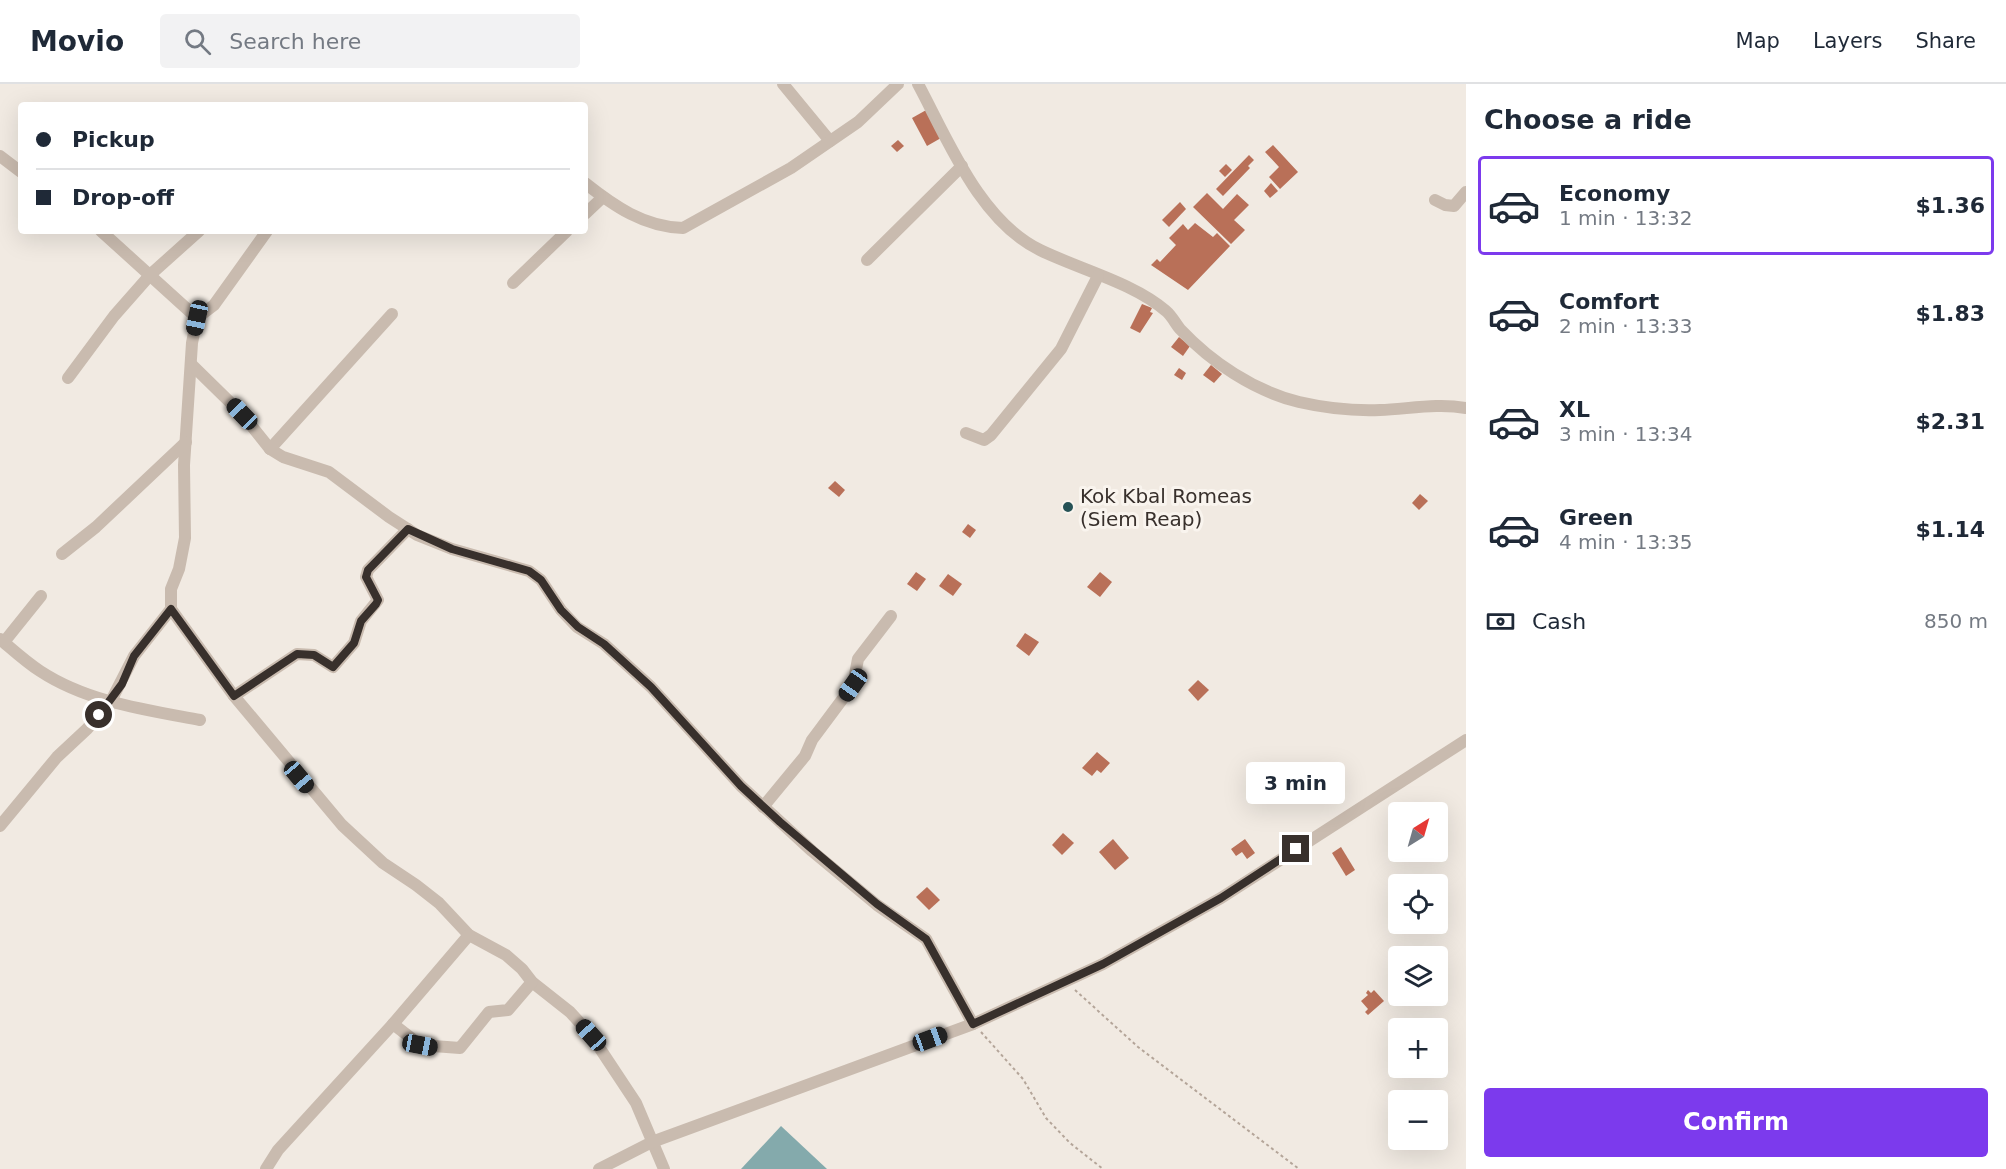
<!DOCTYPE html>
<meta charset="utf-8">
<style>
:root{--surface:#fff;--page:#f2f2f3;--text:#1f2937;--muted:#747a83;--line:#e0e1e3;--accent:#7c3aed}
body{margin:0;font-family:"DejaVu Sans",sans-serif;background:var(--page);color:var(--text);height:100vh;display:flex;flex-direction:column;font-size:22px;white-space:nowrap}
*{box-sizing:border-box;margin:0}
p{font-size:20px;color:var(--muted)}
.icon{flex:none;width:33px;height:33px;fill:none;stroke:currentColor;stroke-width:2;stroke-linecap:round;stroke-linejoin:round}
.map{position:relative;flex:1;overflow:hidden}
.drawer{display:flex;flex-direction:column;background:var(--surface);width:540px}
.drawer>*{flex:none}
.guide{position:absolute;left:18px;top:18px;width:570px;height:132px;border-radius:6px;box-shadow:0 6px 24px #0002;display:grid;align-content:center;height:132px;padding:0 18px;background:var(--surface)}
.needle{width:39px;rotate:37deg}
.tools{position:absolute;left:1388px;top:718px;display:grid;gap:12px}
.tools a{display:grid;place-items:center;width:60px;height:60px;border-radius:6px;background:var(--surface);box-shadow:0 6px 24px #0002;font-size:30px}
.end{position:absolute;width:27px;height:27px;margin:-14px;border:8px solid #38302c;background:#fff;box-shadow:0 0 0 3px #fff}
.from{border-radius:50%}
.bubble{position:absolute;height:42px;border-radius:6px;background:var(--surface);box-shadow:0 6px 24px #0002;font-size:20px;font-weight:700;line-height:42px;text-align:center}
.car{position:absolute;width:18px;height:36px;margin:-18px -9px;border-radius:8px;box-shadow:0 0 4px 2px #0007;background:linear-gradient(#222 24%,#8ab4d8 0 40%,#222 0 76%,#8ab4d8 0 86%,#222 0)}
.guide b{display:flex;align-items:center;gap:21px;height:57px;font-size:22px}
.guide b+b{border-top:2px solid var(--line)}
.guide i{width:15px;height:15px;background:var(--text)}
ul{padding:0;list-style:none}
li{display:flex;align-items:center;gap:18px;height:99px;margin:0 12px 9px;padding:0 6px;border:3px solid transparent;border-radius:6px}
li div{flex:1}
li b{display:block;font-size:22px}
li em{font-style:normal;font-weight:700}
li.selected{border-color:var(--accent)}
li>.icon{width:54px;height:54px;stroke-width:1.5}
h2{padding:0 18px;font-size:27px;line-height:72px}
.pay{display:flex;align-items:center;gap:15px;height:66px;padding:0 18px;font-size:22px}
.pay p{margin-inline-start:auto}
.primary-button{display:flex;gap:12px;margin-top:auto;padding:12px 18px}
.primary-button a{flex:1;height:69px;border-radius:6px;background:var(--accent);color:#fff;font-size:24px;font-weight:700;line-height:69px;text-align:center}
header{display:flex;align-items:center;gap:36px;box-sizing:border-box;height:84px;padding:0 30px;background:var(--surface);border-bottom:2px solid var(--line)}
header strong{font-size:28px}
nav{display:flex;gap:33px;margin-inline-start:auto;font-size:21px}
.search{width:420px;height:54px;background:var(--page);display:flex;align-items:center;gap:15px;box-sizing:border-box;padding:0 21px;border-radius:6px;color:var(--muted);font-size:22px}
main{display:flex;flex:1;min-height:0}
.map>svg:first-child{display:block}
.water{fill:#84aaac}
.building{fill:#b97058}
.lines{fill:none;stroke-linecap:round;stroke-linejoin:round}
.path{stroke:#b4a599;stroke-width:2;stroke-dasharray:3 3;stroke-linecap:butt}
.street{stroke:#c9bbaf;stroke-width:12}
.route{stroke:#38302c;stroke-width:8}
.poi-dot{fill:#265256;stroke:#f9f4ee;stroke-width:2}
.labels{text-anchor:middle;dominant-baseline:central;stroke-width:6;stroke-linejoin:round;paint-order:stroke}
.poi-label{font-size:20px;fill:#38302c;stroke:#f9f4ee;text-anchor:start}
</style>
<header>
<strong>Movio</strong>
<div class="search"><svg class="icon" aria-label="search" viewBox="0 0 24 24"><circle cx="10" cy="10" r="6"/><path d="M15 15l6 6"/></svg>Search here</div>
<nav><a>Map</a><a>Layers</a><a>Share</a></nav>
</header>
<main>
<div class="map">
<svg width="1466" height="1085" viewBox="0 0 1466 1085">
<rect width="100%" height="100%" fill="#f1eae2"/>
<path class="water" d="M781 1042 827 1085H741Z"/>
<g class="building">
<path d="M928 25 941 54 927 62 912 34Z"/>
<path d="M898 56 904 62 897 68 891 62Z"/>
<path d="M1273 61 1298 88 1280 105 1269 93 1279 83 1265 68Z"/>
<path d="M1249 71 1254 76 1248 82 1250 84 1223 112 1216 105Z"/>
<path d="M1226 80 1232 86 1225 93 1219 87Z"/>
<path d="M1271 99 1278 107 1270 114 1264 107Z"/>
<path d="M1207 109 1223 125 1237 110 1249 121 1234 136 1245 146 1231 160 1193 123Z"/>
<path d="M1180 118 1186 125 1169 143 1162 136Z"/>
<path d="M1195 139 1213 153 1217 149 1230 162 1188 206 1151 181 1157 175 1160 178 1176 161 1169 154 1183 140 1188 146Z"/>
<path d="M1142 220 1152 224 1150 228 1153 229 1140 249 1130 244Z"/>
<path d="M1179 253 1190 262 1183 272 1171 263Z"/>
<path d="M1211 281 1222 290 1214 299 1203 291Z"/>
<path d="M1179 284 1186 289 1182 296 1174 291Z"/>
<path d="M835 397 845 406 839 413 828 404Z"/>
<path d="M1420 410 1428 417 1419 426 1412 419Z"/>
<path d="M968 440 976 446 970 454 962 448Z"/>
<path d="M916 488 926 495 917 507 907 500Z"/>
<path d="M1100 488 1112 498 1100 513 1087 503Z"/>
<path d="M948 490 962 500 953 512 939 502Z"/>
<path d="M1025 549 1039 558 1029 572 1016 562Z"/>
<path d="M1198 596 1209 606 1198 617 1188 606Z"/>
<path d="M1097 668 1110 679 1101 689 1097 686 1092 692 1082 684Z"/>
<path d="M1063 749 1074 759 1062 771 1052 761Z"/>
<path d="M1113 755 1129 774 1115 786 1099 768Z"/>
<path d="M1245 755 1255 769 1247 775 1242 768 1236 772 1231 765Z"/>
<path d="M1341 763 1355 786 1346 792 1332 769Z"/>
<path d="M927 803 940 816 929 826 916 813Z"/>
<path d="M1368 906 1371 909 1374 906 1384 917 1368 931 1365 928 1368 925 1361 917 1368 911 1366 909Z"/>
</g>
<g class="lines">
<g class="path">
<path d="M1075 906 1138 963 1299 1085"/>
<path d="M981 948 1023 995 1046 1034 1070 1059 1103 1085"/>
</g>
<g class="street">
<path d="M783 0 830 57"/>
<path d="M918 0C948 56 980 137 1040 166 1079 185 1134 199 1166 227 1172 232 1175 239 1180 245 1211 278 1254 307 1299 318 1325 324 1353 327 1380 326 1408 325 1438 319 1466 324"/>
<path d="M0 72 21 88"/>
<path d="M585 99C614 122 644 143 683 144L791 84 858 38 898 0"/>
<path d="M1435 116 1445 121 1454 122 1466 108"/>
<path d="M585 130 603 113"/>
<path d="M101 147 197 234"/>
<path d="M267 147 214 221 197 234 192 259 184 381 185 454 179 485 171 505V525L234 612 342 741 383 779 416 801 439 819 469 851 506 871 522 885 532 898 570 928 591 951 636 1019 664 1085"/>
<path d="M867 176 962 82"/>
<path d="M513 199 567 147"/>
<path d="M191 280 242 330 270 365 283 373 329 388 389 433 417 451 452 465 529 487 541 496 561 526 577 543 604 560 651 603 741 702 812 767 877 821 926 855 973 940"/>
<path d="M68 294 114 232 151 190 199 147"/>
<path d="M966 349 984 356 991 351 1061 265 1098 192"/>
<path d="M270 365 392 230"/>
<path d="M62 470 96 443 186 358"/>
<path d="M0 555C13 566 26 578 40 587 87 618 146 626 200 636"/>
<path d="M4 558 41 512"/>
<path d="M234 612 297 570 314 571 333 583 354 559 361 537 378 516 366 493 368 486 408 445"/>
<path d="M763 723 805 672 812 656 853 601 858 575 891 532"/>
<path d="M0 742 57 673 87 645 111 617 134 572 171 525"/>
<path d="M393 940 469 851"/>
<path d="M266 1085 278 1066 393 940 420 961 460 964 489 928 508 926 532 898"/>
<path d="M599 1085 652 1058 973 940 1103 880 1221 814 1466 656"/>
</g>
</g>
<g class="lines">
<path class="route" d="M99 631 122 600 134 572 171 525 234 612 297 570 314 571 333 583 354 559 361 537 376 520 378 516 366 493 368 486 408 445 452 465 529 487 541 496 561 526 578 543 604 560 651 603 741 702 780 738 877 820 926 855 973 940 1103 880 1221 814 1296 765"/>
</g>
<circle class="poi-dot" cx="1068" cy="423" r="6"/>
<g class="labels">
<g class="poi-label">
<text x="1080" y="412">Kok Kbal Romeas<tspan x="1080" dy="23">(Siem Reap)</tspan></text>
</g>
</g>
</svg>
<div class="tools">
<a><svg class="needle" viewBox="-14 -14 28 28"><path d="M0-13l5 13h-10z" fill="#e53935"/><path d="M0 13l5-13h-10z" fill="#747a83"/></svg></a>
<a><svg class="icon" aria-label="locate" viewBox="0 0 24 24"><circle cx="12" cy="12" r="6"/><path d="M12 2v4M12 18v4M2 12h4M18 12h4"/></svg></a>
<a><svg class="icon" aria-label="layers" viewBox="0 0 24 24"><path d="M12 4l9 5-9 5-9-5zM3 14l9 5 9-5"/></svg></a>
<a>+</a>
<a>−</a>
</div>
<i class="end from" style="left:99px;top:631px"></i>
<i class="end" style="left:1296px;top:765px"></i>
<div class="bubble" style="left:1246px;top:678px;width:99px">3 min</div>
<i class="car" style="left:197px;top:234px;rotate:192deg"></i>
<i class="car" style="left:242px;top:330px;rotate:316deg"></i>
<i class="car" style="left:853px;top:601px;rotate:215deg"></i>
<i class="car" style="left:299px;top:693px;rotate:140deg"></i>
<i class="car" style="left:591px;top:951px;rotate:318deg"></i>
<i class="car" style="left:930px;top:955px;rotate:70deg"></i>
<i class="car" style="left:420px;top:961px;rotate:101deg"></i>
<div class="guide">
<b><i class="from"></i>Pickup</b>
<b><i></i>Drop-off</b>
</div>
</div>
<section class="drawer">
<h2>Choose a ride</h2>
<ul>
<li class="selected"><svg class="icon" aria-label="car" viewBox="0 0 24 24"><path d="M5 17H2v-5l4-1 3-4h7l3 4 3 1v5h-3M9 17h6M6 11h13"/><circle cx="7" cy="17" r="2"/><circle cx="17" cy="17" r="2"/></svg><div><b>Economy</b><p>1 min · 13:32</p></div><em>$1.36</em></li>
<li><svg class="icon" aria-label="car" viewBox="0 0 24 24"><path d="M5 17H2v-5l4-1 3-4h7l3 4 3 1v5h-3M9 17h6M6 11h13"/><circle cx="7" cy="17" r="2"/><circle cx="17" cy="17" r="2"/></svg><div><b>Comfort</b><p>2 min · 13:33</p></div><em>$1.83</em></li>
<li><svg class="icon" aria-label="car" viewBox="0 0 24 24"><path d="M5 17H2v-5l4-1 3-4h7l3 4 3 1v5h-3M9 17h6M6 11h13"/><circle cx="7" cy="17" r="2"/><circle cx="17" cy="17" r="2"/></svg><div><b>XL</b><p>3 min · 13:34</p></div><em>$2.31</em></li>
<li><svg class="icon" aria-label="car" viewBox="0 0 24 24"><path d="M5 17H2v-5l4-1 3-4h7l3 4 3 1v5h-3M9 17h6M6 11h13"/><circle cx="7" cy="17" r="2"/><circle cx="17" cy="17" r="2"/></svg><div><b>Green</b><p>4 min · 13:35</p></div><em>$1.14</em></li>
</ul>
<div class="pay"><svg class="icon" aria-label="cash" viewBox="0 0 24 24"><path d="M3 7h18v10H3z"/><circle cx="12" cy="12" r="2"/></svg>Cash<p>850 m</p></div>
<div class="primary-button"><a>Confirm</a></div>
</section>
</main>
